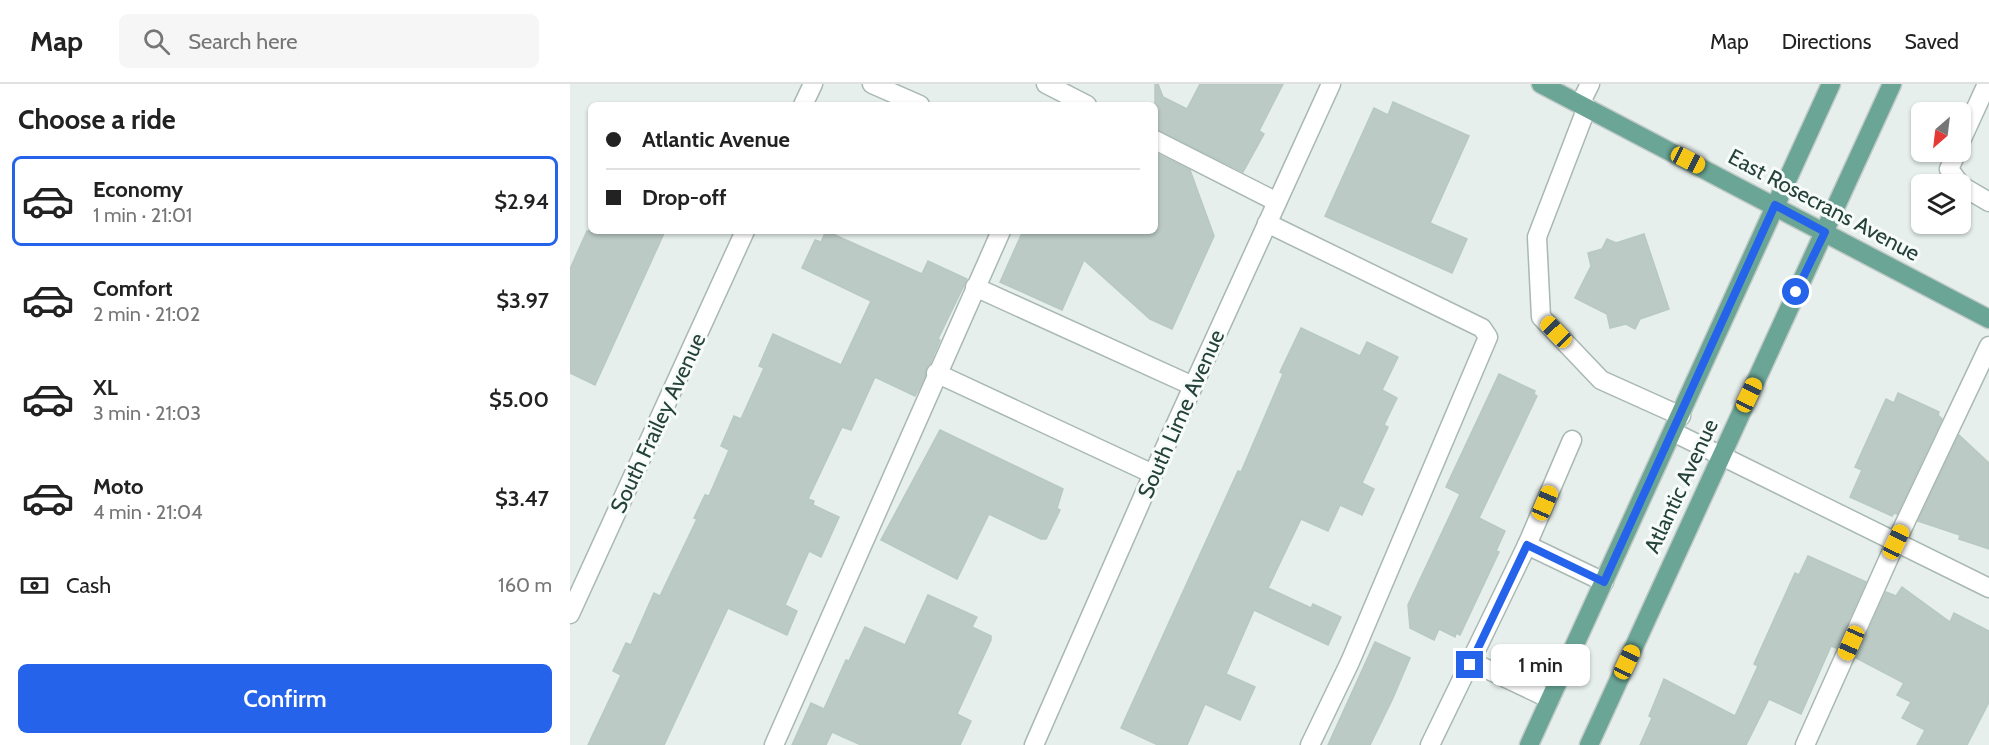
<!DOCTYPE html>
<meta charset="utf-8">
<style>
:root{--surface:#fff;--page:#f6f6f6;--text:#222;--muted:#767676;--line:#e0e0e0;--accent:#2563eb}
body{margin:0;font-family:Cabin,sans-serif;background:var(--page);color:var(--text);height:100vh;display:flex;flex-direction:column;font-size:22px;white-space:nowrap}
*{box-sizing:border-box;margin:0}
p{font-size:20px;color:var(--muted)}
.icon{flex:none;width:33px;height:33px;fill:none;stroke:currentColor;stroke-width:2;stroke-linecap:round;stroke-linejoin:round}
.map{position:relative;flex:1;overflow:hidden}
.sheet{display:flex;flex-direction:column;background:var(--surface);width:570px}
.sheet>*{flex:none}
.top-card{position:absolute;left:18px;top:18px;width:570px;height:132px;border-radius:9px;box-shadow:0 2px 4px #0004;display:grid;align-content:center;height:132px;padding:0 18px;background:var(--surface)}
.needle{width:39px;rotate:208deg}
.controls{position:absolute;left:1341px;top:18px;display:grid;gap:12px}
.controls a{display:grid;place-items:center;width:60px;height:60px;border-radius:9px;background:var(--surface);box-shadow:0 2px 4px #0004;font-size:30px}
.end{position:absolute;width:27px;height:27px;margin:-14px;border:8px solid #2563eb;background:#fff;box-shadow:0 0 0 3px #fff}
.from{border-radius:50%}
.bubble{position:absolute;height:42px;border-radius:9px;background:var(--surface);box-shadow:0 2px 4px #0004;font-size:20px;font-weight:600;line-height:42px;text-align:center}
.car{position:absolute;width:18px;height:36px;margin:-18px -9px;border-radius:8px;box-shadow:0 0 4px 2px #0007;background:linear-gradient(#f5c518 24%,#345 0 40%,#f5c518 0 76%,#345 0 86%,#f5c518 0)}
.top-card b{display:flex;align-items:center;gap:21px;height:57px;font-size:22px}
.top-card b+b{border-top:2px solid var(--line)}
.top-card i{width:15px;height:15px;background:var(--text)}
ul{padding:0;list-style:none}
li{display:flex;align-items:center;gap:18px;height:90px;margin:0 12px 9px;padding:0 6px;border:3px solid transparent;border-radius:9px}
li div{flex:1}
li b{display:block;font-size:22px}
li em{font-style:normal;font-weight:600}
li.current{border-color:var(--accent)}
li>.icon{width:54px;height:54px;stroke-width:1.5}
h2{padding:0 18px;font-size:27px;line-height:72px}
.pay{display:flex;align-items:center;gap:15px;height:66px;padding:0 18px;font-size:22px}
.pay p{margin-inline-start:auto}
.cta{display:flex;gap:12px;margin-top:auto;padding:12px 18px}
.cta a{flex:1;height:69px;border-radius:9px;background:var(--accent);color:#fff;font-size:24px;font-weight:600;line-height:69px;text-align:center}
header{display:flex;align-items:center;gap:36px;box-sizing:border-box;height:84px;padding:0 30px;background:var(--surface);border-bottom:2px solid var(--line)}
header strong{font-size:28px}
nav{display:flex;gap:33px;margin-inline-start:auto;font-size:21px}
.search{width:420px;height:54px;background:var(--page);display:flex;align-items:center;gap:15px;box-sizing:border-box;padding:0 21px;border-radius:9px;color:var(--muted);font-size:22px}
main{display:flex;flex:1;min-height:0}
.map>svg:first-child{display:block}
.building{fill:#bbcac4;stroke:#b8c9c2;stroke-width:1.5}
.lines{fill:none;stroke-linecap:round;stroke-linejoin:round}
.service-casing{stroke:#a8b8b2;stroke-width:21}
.minor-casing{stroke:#a8b8b2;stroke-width:21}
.primary-casing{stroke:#c2cac8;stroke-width:21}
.service{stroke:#fff;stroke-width:18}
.minor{stroke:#fff;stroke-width:18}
.primary{stroke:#6aa596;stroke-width:18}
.route{stroke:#2563eb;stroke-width:8}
.labels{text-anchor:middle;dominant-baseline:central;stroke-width:6;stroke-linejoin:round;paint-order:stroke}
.street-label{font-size:22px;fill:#24423a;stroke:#f7fbf9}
</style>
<header>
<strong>Map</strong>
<div class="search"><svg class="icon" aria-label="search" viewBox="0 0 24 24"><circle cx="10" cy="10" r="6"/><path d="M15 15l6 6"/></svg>Search here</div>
<nav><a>Map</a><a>Directions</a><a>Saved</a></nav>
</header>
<main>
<section class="sheet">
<h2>Choose a ride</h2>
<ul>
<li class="current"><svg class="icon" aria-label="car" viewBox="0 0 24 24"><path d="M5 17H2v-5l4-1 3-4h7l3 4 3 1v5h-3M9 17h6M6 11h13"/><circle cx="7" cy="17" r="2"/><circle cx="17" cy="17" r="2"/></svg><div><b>Economy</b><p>1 min · 21:01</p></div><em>$2.94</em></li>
<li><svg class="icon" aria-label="car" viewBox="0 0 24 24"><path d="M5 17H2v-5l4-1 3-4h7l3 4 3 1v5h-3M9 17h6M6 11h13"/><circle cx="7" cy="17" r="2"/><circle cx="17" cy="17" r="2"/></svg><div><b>Comfort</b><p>2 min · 21:02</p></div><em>$3.97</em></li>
<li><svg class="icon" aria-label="car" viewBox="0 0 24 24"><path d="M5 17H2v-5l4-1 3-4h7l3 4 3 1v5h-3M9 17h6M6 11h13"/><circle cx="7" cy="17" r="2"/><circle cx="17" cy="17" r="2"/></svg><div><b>XL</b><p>3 min · 21:03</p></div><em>$5.00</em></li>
<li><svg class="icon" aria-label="car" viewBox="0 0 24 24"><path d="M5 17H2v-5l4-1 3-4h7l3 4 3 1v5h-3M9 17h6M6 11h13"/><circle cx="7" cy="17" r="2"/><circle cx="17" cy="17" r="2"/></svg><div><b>Moto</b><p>4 min · 21:04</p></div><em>$3.47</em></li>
</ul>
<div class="pay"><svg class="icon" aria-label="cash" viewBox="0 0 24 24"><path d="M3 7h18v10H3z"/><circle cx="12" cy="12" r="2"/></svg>Cash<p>160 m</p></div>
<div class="cta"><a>Confirm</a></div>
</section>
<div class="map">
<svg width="1419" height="661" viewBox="0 0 1419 661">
<rect width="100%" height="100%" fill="#e6efeb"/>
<g class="building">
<path d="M585 0H588L593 13 617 25 630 0H713L689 47 694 50 673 88 585 45Z"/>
<path d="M823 18 899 52 860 139 897 155 882 189 755 132 804 24 818 31Z"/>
<path d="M585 69 620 86 644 152 602 245 580 235 514 176 492 226 430 198 453 147H585Z"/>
<path d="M17 147H95L25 301 0 289V185Z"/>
<path d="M256 147 352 190 358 177 397 195 368 255 370 256 352 299 345 312 305 293 281 346 272 343 238 415 244 417 243 421 269 433 251 473 239 467 215 521 227 527 217 551 158 524 94 661H18L51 591 43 587 56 559 61 561 84 509 90 512 127 435 124 434 135 411 139 412 159 366 151 362 164 332 171 335 194 284 189 282 203 250 271 281 301 217 232 184 245 156 251 158Z"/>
<path d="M1074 150 1099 225 1070 235 1065 245 1056 240 1040 244 1037 230 1005 214 1021 182 1018 169 1032 165 1037 155 1046 159Z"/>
<path d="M731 244 790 272 797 258 828 273 812 306 827 314 814 341 818 343 792 399 804 405 792 431 770 421 758 447 731 435 698 504 741 524 743 520 771 533 758 561 684 526 656 590 685 603 670 636 635 620 617 661H588L551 644 668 387 671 388 713 290 710 288Z"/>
<path d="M929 290 965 307 964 310 967 312 909 434 935 447 926 467 929 468 890 551 886 549 885 553 869 545 864 556 840 544 838 521 890 410 876 403Z"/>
<path d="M1328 309 1369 328 1368 331 1372 335 1327 430 1324 429 1322 432 1280 413 1292 386 1285 383 1316 315 1324 319Z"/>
<path d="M370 346 493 405 487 424 490 426 476 455H471L419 430 387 495 311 456Z"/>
<path d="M1389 351 1419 379V465L1389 455 1390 451 1348 437Z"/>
<path d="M1238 472 1296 498 1266 564 1261 562 1231 630 1199 615 1176 661H1070L1082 634 1079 632 1094 595 1165 632 1188 582 1184 580 1225 489 1229 491Z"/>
<path d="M1332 503 1380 538 1384 529 1419 547V618L1397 661H1347L1355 646 1332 634 1341 618 1327 611 1334 599 1286 574 1316 508 1326 512Z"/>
<path d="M358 511 407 533 402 543 421 552V556L387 630 401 637 390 661H291L262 648 256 661H222L241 619 254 625 276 576 279 577 295 543 335 561Z"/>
<path d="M805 558 840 574 823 614 800 661H758Z"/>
</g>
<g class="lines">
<g class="service-casing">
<g id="service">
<path d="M302 0 350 21"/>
<path d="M476 0 517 21"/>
<path d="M1010 20 1020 0"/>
<path d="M1017 23 967 153 971 233 1031 296 1111 332"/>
<path d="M585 56 707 118"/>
<path d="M1390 59 1417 0"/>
<path d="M1387 68 1379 85 1390 100"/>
<path d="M1390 101 1419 118"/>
<path d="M697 139 912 244 918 253 780 578 740 661"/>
<path d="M405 203 623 302"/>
<path d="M366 289 583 390"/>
<path d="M1103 348 1419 504"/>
<path d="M957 461 1034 498"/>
<path d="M902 578 980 615"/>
<path d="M204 661 431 147"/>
<path d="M860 661 957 461 1002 356"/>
<path d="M1235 661 1326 458 1419 262"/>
</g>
</g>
<g class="minor-casing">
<g id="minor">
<path d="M233 21 243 0"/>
<path d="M0 530 175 147"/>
<path d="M464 661 583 390 761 0"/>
</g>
</g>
<g class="primary-casing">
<g id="primary">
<path d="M971 0 1419 235"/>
<path d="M959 661 1261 0"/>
<path d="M1019 661 1322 0"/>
</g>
</g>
<use href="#service" class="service"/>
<use href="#minor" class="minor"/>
<use href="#primary" class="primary"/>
</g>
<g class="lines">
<path class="route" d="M900 581 957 461 1034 498 1205 121 1255 148 1226 208"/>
</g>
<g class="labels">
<g class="street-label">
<text transform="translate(1254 121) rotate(28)">East Rosecrans Avenue</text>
<text transform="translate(611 330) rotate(-66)">South Lime Avenue</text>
<text transform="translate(88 339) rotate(-65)">South Frailey Avenue</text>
<text transform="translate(1111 402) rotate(-65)">Atlantic Avenue</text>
</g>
</g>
</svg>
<div class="controls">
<a><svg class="needle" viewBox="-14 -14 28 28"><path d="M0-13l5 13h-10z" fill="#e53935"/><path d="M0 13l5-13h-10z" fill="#767676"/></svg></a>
<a><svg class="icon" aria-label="layers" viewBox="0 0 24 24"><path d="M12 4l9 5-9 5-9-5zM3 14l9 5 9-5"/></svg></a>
</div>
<i class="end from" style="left:1226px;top:208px"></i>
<i class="end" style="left:900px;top:581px"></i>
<div class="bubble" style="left:921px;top:560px;width:99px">1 min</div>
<i class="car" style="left:1118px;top:76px;rotate:117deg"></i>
<i class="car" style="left:986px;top:248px;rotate:316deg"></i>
<i class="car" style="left:1179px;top:311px;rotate:25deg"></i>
<i class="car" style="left:975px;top:419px;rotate:23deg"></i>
<i class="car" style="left:1326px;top:458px;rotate:25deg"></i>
<i class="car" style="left:1281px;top:559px;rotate:204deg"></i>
<i class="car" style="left:1057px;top:578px;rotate:25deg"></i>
<div class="top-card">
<b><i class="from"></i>Atlantic Avenue</b>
<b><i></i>Drop-off</b>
</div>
</div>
</main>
